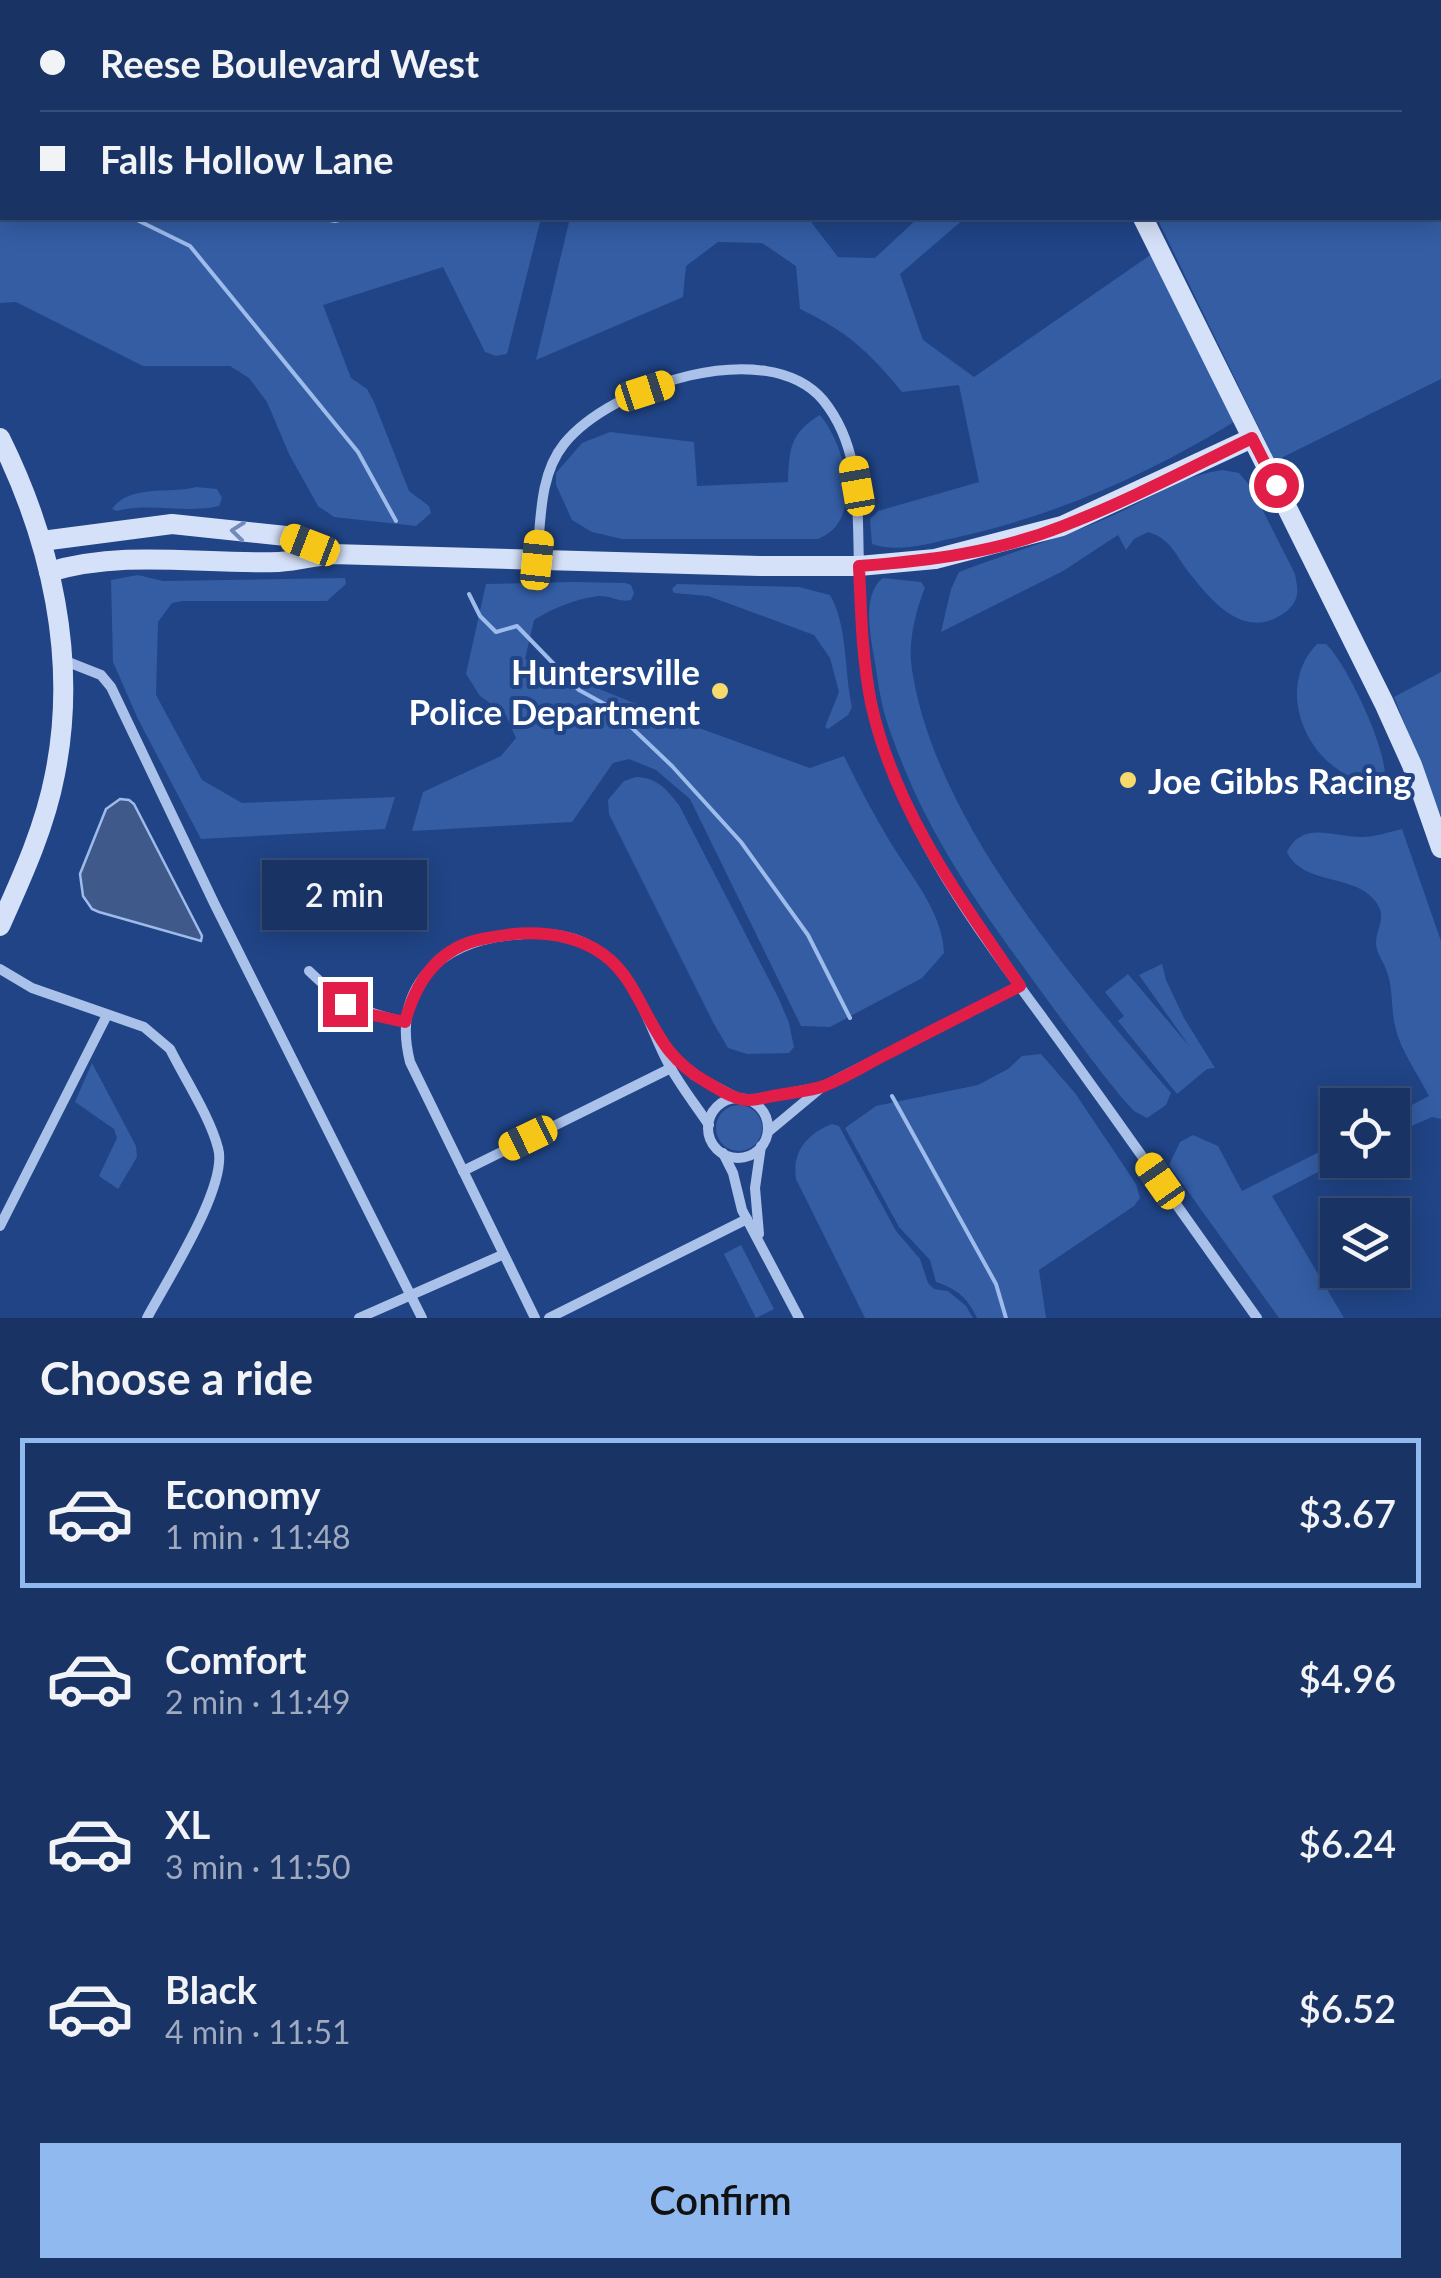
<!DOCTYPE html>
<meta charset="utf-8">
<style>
:root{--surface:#183364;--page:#253f6d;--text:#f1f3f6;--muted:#9faabf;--line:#364e78;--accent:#90b9f0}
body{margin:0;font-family:Lato,sans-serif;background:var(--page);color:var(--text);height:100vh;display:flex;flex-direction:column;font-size:38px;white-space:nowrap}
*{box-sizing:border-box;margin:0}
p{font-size:32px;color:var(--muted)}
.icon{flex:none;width:55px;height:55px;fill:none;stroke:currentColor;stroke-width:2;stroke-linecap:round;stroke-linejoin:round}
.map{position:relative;height:1318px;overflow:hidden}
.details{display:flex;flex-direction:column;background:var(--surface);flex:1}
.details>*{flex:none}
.guide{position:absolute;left:0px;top:0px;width:1442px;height:220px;box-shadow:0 5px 25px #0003,0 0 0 2px var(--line);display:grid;align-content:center;height:220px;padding:0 40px;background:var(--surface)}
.controls{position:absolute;left:1320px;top:1088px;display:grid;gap:20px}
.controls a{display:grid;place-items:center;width:90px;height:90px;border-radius:0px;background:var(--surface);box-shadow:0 5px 25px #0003,0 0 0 2px var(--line);font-size:50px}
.end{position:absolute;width:45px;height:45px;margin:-22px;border:12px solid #e11d48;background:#fff;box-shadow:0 0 0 5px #fff}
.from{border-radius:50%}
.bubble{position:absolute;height:70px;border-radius:0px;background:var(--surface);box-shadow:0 5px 25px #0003,0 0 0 2px var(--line);font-size:32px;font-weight:600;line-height:70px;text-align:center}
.car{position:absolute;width:30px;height:60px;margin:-30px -15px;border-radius:12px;box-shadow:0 0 8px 2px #0007;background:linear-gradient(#f5c518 24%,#345 0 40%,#f5c518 0 76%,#345 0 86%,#f5c518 0)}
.guide b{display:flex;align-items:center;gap:35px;height:95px;font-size:38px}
.guide b+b{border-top:2px solid var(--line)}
.guide i{width:25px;height:25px;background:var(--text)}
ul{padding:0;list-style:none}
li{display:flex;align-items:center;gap:30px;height:150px;margin:0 20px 15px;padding:0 20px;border:5px solid transparent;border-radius:0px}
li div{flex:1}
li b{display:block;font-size:38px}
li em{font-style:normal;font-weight:600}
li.current{border-color:var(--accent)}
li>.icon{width:90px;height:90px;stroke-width:1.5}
h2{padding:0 40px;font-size:45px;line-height:120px}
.primary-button{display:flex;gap:20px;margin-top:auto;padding:20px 40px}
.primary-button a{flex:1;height:115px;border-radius:0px;background:var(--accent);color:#111;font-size:40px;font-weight:600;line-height:115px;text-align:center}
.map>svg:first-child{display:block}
.green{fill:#345da4}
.water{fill:#3f598a;stroke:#9dbbeb;stroke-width:2.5}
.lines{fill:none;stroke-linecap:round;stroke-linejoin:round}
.stream{stroke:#9dbbeb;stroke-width:4}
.street{stroke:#aac1ea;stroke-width:10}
.secondary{stroke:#d5e1f8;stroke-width:20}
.oneway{stroke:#718bb9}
.route{stroke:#e11d48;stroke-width:12}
.poi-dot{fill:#f7da6b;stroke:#204486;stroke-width:4}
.labels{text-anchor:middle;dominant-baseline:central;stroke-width:8;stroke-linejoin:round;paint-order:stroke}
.poi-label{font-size:35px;font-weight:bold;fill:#fff;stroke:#204486;text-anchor:end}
</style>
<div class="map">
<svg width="1441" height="1318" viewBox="0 0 1441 1318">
<rect width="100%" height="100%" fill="#204486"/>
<g class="green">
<path d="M622 0H958L960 2H621Z"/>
<path d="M1218 0H1441V379L1275 461 1157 218H1440V2H1204Z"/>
<path d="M47 218 76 221 87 219 84 218H541L507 354 496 356 485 352 443 267 323 305 351 378 367 389 374 402 409 491 429 506 431 513 416 526 334 517 318 506 289 454 267 402 249 378 230 366H143L16 302 0 303V219Z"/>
<path d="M570 218H808L838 257 875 258 918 218H965L900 274 923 340 974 377 1159 249 1242 417C1154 472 1056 516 954 538 927 544 899 553 872 544L870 519 878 511 979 482 959 385 902 392C868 351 848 332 800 309L796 266 762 243 718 242 686 266 683 297 536 360Z"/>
<path d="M820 415C845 445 866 520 818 539H622L592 532 572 520 556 485V473L582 443 610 432 694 442 697 486 788 482C789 449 790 433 820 415Z"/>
<path d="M1223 470 1239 473 1251 487 1295 574C1298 589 1300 599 1288 610 1249 642 1216 607 1191 575 1176 557 1172 539 1148 532L1134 539 1126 550 1118 535 1063 571 941 632 951 589 959 572C1008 553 1059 539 1107 518 1145 502 1181 475 1223 470Z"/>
<path d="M196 487 217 489 222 498 219 506C185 514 150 502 117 511L112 509C129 484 170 494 196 487Z"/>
<path d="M138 575 163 581 345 578 346 584 327 601H182L172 603 158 622 156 695 202 780 242 803 395 797 385 829 201 839 138 719 113 662 111 580Z"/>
<path d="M883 578 921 582 925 588C916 609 909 639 911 662 930 815 1073 980 1171 1093L1166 1105 1147 1118 1134 1111 1122 1098C1090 1059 1060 1017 1030 976 969 893 921 823 888 725 880 703 878 679 874 657 870 634 862 594 883 578Z"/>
<path d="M574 582 625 583 631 585 634 593 631 600C620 603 611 595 598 596 576 599 553 608 534 620L525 659 671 718 810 768 844 756C858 785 873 813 889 840 911 877 942 910 944 953L922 978 830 1027 801 1026 690 799 656 770 629 759 613 763 572 822 412 831 423 792 501 756 516 738 506 715 480 696 466 674 486 584Z"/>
<path d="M677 584 799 587 830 595C848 626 844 671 852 707L848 715 828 729 825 727 839 692 830 658 814 635 708 596 674 593 672 589Z"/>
<path d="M1317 644H1326C1346 662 1392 758 1384 783 1316 786 1268 694 1317 644Z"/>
<path d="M1441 672V816L1394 697Z"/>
<path d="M636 777C658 778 666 789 679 805L779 999 789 1023 794 1047 789 1053 747 1054 728 1048 714 1024 609 814 608 800 624 781Z"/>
<path d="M1402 829 1441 941V1119L1432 1117 1393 1134V1115L1429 1096C1418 1074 1400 1050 1395 1026 1391 1008 1393 988 1387 972 1384 962 1376 953 1376 943 1376 929 1386 919 1378 905 1359 872 1303 887 1287 852 1303 820 1332 837 1361 837 1375 837 1389 832 1402 829Z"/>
<path d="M1162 964 1166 980 1184 1018 1215 1068 1207 1069 1177 1094 1118 1021 1124 1016 1105 992 1128 974 1190 1047 1139 975Z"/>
<path d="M1041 1054 1075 1093 1136 1184 1140 1198 1134 1206 1039 1270 1046 1318H977C968 1298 957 1289 936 1282L930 1260 899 1227 845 1128 876 1106 978 1085 1008 1069 1022 1056Z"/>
<path d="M92 1063 136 1146 137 1157 118 1189 99 1176 117 1138 114 1129 75 1102Z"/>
<circle cx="739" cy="1128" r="23"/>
<path d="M832 1124 839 1126 896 1231 920 1259 928 1283 934 1289 948 1291 966 1306 973 1318H865L796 1179C792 1151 807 1134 832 1124Z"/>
<path d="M1193 1135 1218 1146 1242 1191 1337 1143 1338 1160H1341L1272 1196 1344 1318H1279L1169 1165 1180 1142Z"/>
<path d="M741 1245 774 1309 756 1318 724 1254Z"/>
</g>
<path class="water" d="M120 799 129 800 134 804 202 936 201 941 99 912 92 909 83 896 80 874 106 809Z"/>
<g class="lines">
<g class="stream">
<path d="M708 2 711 0"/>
<path d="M904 2 905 0"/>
<path d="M133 218 190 246 358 452 396 521"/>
<path d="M320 218 335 221 349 218"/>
<path d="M87 219 107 218"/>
<path d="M469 594 480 616 496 632 517 626 579 690 610 707 672 766 741 842 808 935 850 1018"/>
<path d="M892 1096 996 1284 1006 1318"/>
</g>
<g class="street">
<path d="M537 559C541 521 539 475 564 444 610 386 767 334 823 400 862 448 857 507 859 566 861 621 863 677 878 730 913 849 993 949 1064 1047 1129 1137 1193 1228 1257 1318"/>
<path d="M63 660 101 675 111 687 215 905 422 1318"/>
<path d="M0 969 32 988 144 1027 170 1049C185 1079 210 1117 218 1148 229 1185 166 1282 147 1318"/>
<path d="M309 971C342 1003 360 1012 405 1022"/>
<path d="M665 1048 694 1075 737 1098"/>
<circle cx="738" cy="1128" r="30"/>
<path d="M750 1100 821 1087"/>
<path d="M768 1132 822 1087 1020 986"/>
<path d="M723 1153 733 1173 742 1210 799 1318"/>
<path d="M463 1171 671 1068"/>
<path d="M0 1226 107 1015"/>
<path d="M759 1234 755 1188 761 1146"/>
<path d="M359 1318 502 1255"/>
<path d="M535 1318 410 1062C391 986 441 942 512 935 547 932 577 933 606 956 638 982 649 1026 667 1061 678 1083 695 1104 709 1125"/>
<path d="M549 1318 747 1219"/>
</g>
<g class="secondary">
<path d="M982 0 985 2"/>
<path d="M1143 218 1384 703 1412 765 1441 848"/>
<path d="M0 438C51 541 78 659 55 774 45 827 22 877 0 926"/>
<path d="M42 541 172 524 286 536 330 553"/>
<path d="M49 572C127 549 201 565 279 562 297 561 315 556 332 554L760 566H859L935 559 1062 526 1252 438"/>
</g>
</g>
<defs><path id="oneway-chevron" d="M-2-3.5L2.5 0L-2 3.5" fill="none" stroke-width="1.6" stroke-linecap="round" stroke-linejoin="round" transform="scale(2.5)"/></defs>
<use class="oneway" href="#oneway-chevron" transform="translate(238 531) rotate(-174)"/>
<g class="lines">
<path class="route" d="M345 1004 368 1014 405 1022C416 981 438 948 482 939 537 927 598 931 630 984 656 1027 661 1056 708 1083 720 1090 735 1100 749 1100 759 1100 770 1096 779 1095 794 1092 810 1091 824 1086 845 1078 865 1065 885 1055 929 1032 975 1009 1020 986 959 897 894 809 871 703 862 658 861 612 859 566 928 561 998 552 1063 526 1128 501 1190 468 1252 438L1276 485"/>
</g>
<g class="poi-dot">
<circle cx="720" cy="691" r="10"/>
<circle cx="1128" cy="780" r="10"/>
</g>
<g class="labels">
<g class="poi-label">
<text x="700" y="671">Huntersville<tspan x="700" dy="40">Police Department</tspan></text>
<text x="1148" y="780" text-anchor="start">Joe Gibbs Racing</text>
</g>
</g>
</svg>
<div class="controls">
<a><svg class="icon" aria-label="locate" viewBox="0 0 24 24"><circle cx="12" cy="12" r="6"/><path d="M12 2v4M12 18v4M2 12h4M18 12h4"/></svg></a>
<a><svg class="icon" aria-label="layers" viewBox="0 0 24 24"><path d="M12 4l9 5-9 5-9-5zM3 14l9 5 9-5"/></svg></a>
</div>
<i class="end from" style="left:1276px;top:485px"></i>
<i class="end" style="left:345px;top:1004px"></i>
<div class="bubble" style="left:262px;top:860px;width:165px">2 min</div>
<i class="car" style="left:645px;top:391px;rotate:72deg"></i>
<i class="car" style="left:857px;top:486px;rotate:350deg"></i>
<i class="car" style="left:310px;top:545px;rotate:291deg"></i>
<i class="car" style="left:537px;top:560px;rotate:6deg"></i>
<i class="car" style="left:528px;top:1138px;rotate:244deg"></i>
<i class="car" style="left:1160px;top:1181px;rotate:325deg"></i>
<div class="guide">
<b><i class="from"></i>Reese Boulevard West</b>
<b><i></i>Falls Hollow Lane</b>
</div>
</div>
<section class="details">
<h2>Choose a ride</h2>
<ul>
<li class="current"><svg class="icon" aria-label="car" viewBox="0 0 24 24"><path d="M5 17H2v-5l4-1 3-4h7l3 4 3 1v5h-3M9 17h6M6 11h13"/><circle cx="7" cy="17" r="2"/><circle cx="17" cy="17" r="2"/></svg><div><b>Economy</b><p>1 min · 11:48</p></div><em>$3.67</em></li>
<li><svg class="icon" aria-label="car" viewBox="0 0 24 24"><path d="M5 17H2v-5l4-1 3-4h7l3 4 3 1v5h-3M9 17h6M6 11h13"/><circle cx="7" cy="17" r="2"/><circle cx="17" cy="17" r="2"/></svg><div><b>Comfort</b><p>2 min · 11:49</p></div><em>$4.96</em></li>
<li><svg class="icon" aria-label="car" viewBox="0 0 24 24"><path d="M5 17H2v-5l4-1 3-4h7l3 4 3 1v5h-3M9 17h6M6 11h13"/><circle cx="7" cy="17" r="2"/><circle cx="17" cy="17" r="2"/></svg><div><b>XL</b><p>3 min · 11:50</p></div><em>$6.24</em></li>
<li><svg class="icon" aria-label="car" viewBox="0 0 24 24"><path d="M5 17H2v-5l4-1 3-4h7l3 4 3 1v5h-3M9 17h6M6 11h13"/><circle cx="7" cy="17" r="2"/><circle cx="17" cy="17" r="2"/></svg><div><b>Black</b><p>4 min · 11:51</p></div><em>$6.52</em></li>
</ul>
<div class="primary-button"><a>Confirm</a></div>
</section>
